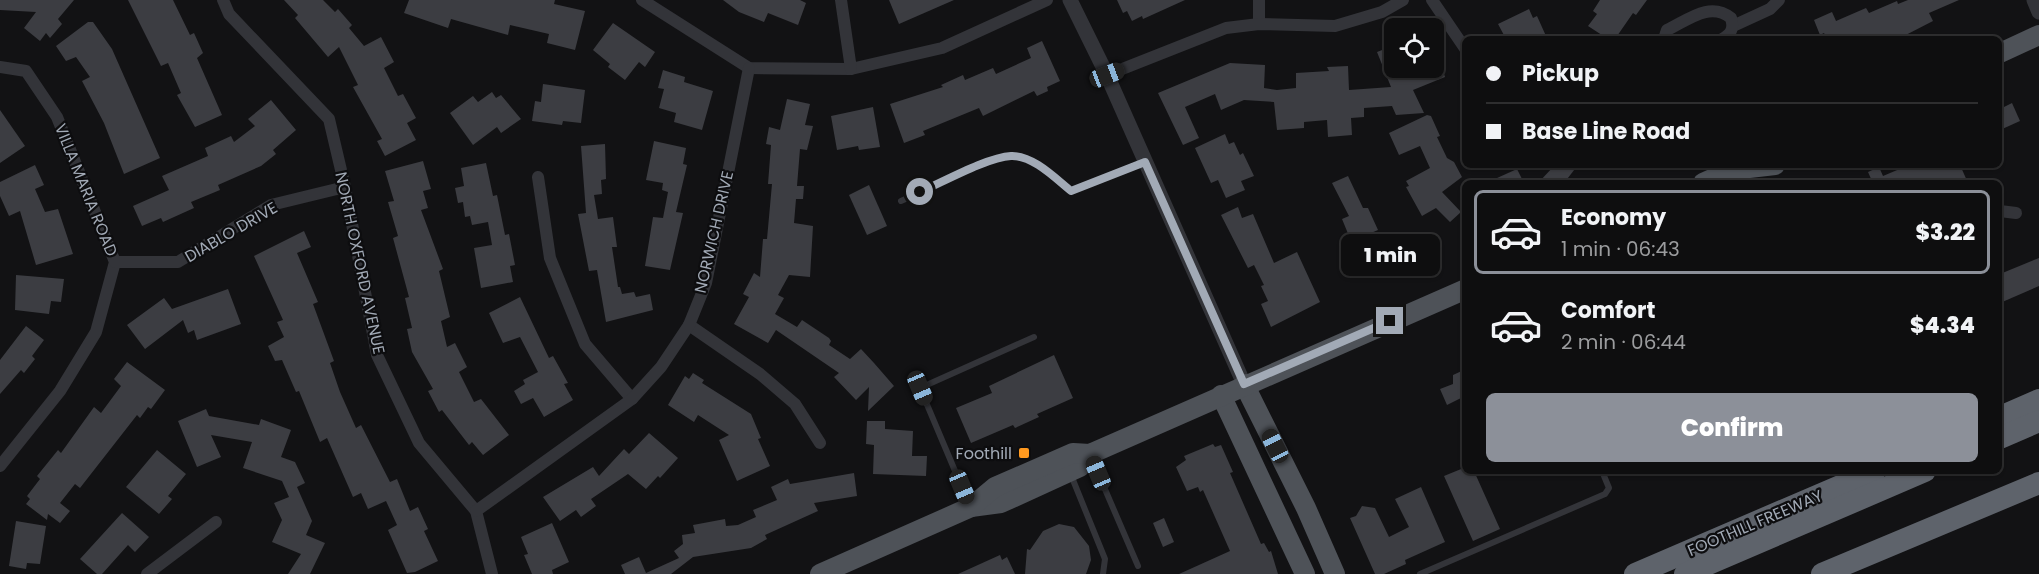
<!DOCTYPE html>
<meta charset="utf-8">
<style>
:root{--surface:#0e0e0f;--page:#171718;--text:#f1f3f6;--muted:#9b9c9e;--line:#2e2e2f;--accent:#8c9099}
body{margin:0;font-family:Poppins,sans-serif;background:var(--page);color:var(--text);height:100vh;display:flex;flex-direction:column;font-size:22px;white-space:nowrap}
*{box-sizing:border-box;margin:0}
p{font-size:20px;color:var(--muted)}
.icon{flex:none;width:33px;height:33px;fill:none;stroke:currentColor;stroke-width:2;stroke-linecap:round;stroke-linejoin:round}
.map{position:relative;flex:1;overflow:hidden}
.details{position:absolute;left:1462px;top:180px;width:540px;height:294px;display:flex;flex-direction:column;background:var(--surface);border-radius:9px;box-shadow:0 2px 4px #0004,0 0 0 2px var(--line)}
.details>*{flex:none}
.banner{position:absolute;left:1462px;top:36px;width:540px;height:132px;border-radius:9px;box-shadow:0 2px 4px #0004,0 0 0 2px var(--line);display:grid;align-content:center;height:132px;padding:0 24px;background:var(--surface)}
.controls{position:absolute;left:1384px;top:18px;display:grid;gap:12px}
.controls a{display:grid;place-items:center;width:60px;height:60px;border-radius:9px;background:var(--surface);box-shadow:0 2px 4px #0004,0 0 0 2px var(--line);font-size:30px}
.end{position:absolute;width:27px;height:27px;margin:-14px;border:8px solid #a2aab6;background:#111;box-shadow:0 0 0 3px #111}
.from{border-radius:50%}
.bubble{position:absolute;height:42px;border-radius:9px;background:var(--surface);box-shadow:0 2px 4px #0004,0 0 0 2px var(--line);font-size:20px;font-weight:800;line-height:42px;text-align:center}
.car{position:absolute;width:18px;height:36px;margin:-18px -9px;border-radius:8px;box-shadow:0 0 4px 2px #0007;background:linear-gradient(#222 24%,#8ab4d8 0 40%,#222 0 76%,#8ab4d8 0 86%,#222 0)}
.banner b{display:flex;align-items:center;gap:21px;height:57px;font-size:22px}
.banner b+b{border-top:2px solid var(--line)}
.banner i{width:15px;height:15px;background:var(--text)}
ul{padding:10px 0 0;list-style:none}
li{display:flex;align-items:center;gap:18px;height:84px;margin:0 12px 9px;padding:0 12px;border:3px solid transparent;border-radius:9px}
li div{flex:1}
li b{display:block;font-size:22px}
li em{font-style:normal;font-weight:800}
li.current{border-color:var(--accent)}
li>.icon{width:54px;height:54px;stroke-width:1.5}
.button{display:flex;gap:12px;margin-top:auto;padding:12px 24px}
.button a{flex:1;height:69px;border-radius:9px;background:var(--accent);color:#fff;font-size:24px;font-weight:800;line-height:69px;text-align:center}
.map>svg:first-child{display:block}
.building{fill:#3c3d42}
.lines{fill:none;stroke-linecap:round;stroke-linejoin:round}
.service{stroke:#333439;stroke-width:6}
.minor{stroke:#333439;stroke-width:12}
.tertiary{stroke:#333439;stroke-width:15}
.primary{stroke:#4e5258;stroke-width:20}
.motorway{stroke:#5e636b;stroke-width:22}
.route{stroke:#a2aab6;stroke-width:8}
.poi-dot{fill:#ff991f;stroke:#0d0d0f;stroke-width:2}
.labels{text-anchor:middle;dominant-baseline:central;stroke-width:4.5;stroke-linejoin:round;paint-order:stroke}
.street-label{font-size:16px;fill:#a2aab6;stroke:#0d0d0f}
.poi-label{font-size:16px;fill:#a2aab6;stroke:#0d0d0f;text-anchor:end}
</style>
<div class="map">
<svg width="2039" height="574" viewBox="0 0 2039 574">
<rect width="100%" height="100%" fill="#121214"/>
<g class="building">
<path d="M0 0H74L58 19 62 24 50 38 46 33 40 41 24 28 36 12 0 10Z"/>
<path d="M128 0H173L190 35 194 33 203 53 197 58 222 115 195 127 177 95 181 93 168 63 161 66Z"/>
<path d="M284 0H323L335 12 338 9 352 25 349 28 364 46 381 37 394 62 384 68 398 96 403 94 416 118 407 123 416 140 385 156 377 141 382 139 353 87 358 85 339 47 328 57 295 18 298 15Z"/>
<path d="M409 0H555L554 4 585 11 575 50 547 43 549 34 510 25 508 35 451 19 448 28 404 13Z"/>
<path d="M723 0H800L806 3 798 25 768 13 764 22 739 12Z"/>
<path d="M889 0H954L899 24Z"/>
<path d="M1117 0H1185L1143 19 1142 16 1132 21 1127 11 1123 13Z"/>
<path d="M1600 0H1647L1636 15 1633 13 1615 39H1608L1588 26 1597 14 1593 11Z"/>
<path d="M1908 0H1959L1929 13 1933 21 1898 39H1827L1824 33 1820 35 1814 20 1832 12 1836 21 1866 8 1869 13 1897 1 1898 4Z"/>
<path d="M1529 9 1533 18 1537 16 1546 36 1540 39H1506L1498 24Z"/>
<path d="M88 22H93L112 49 160 158 124 174 104 123 82 81 90 77 76 57 66 61 56 46Z"/>
<path d="M613 23 655 52 645 67 639 62 625 80 608 67 610 64 593 50Z"/>
<path d="M1042 41 1060 81 1047 87 1048 91 1037 96 1034 91 983 116 979 108 923 131 925 135 904 143 890 104 943 87 941 85 963 75 965 80 993 68 996 74 1031 58 1027 48Z"/>
<path d="M1395 45V68H1442L1445 77 1413 90 1424 113 1396 115 1392 106 1364 108V117L1351 118 1352 135 1328 137 1327 120 1304 122V128L1277 130 1274 102 1244 100 1221 110 1215 94 1185 107 1199 138 1183 145 1158 93 1230 63 1265 65 1264 88 1277 90 1296 88V73L1329 71 1327 67 1348 66 1349 90 1391 87 1377 52Z"/>
<path d="M663 70 685 77 684 82 713 91 702 130 674 122 676 113 659 108 664 89 658 88Z"/>
<path d="M543 84 585 90 581 123 563 121 562 125 532 121 535 101 541 102Z"/>
<path d="M492 92 496 98 501 95 521 119 501 133 497 127 473 145 450 113 473 96 478 102Z"/>
<path d="M787 99 810 104 805 125 813 126 807 150 800 149 797 186H804L803 199H796L794 223 813 226 810 277 789 275 778 295 784 298 775 314 797 327 802 320 829 338 831 341 829 345 850 359 861 349 874 363 894 386 868 411 869 387 856 400 834 377 839 373 776 330 768 343 734 324 749 297 743 294 754 273 760 277 763 239H767L772 184H768L771 145 766 144 769 127 780 130Z"/>
<path d="M271 100 296 130 273 150 276 154 261 166 218 185 220 190 191 202 194 208 163 222 161 218 142 226 133 206 169 190 162 176 208 156 205 148 231 136 234 142 255 126 248 119Z"/>
<path d="M2012 103 2020 121 2000 130V109Z"/>
<path d="M873 107 880 147 859 150 858 146 837 150 831 116Z"/>
<path d="M0 110 25 146 0 163Z"/>
<path d="M1427 115 1431 116 1440 136 1437 137 1447 158 1454 162 1462 177 1442 192 1461 212 1450 222 1436 208 1422 216 1406 187 1409 186 1406 181 1430 168 1420 146 1399 155 1389 133Z"/>
<path d="M1225 134 1229 144 1234 142 1240 155 1243 153 1254 176 1241 181 1245 190 1226 198 1218 180 1211 183 1195 148Z"/>
<path d="M654 141 686 148 683 164 687 165 676 212 683 213 670 270 645 266 653 217 663 218 668 192 662 190 663 183 646 180Z"/>
<path d="M605 144 606 179 601 180 602 194 594 195 598 219 613 217 617 247H612L618 287H620L622 294 634 292 636 297 650 294 653 310 606 322 597 270 589 271 578 214 586 213 581 146Z"/>
<path d="M423 161 431 189 423 191 428 208 421 210 443 269 439 271 450 317 441 321 447 347 455 343 467 367 459 372 474 402 481 399 509 435 483 455 472 442 469 445 442 410 439 412 428 391 433 389 412 352 407 329 412 328 405 298 409 297 393 238 398 236 388 202 394 201 385 171Z"/>
<path d="M486 163 493 196 497 195 505 235 509 234 515 265 510 266 513 282 481 288 474 248 492 245 488 222 472 225 470 216 465 217 463 202 458 203 455 188 464 186 461 168Z"/>
<path d="M35 165 44 185 35 189 45 212 58 209 73 254 36 265 20 211 9 216 0 196V182Z"/>
<path d="M1555 165H1578L1564 183H1538Z"/>
<path d="M1909 165H1960L1968 183H1947L1945 178 1934 183H1868L1872 181 1868 172 1879 167 1883 176Z"/>
<path d="M1517 169 1524 183H1486Z"/>
<path d="M1348 176 1363 208H1368L1378 230 1364 236 1368 247 1356 253 1342 219 1349 216 1332 183Z"/>
<path d="M869 185 887 226 867 235 849 195Z"/>
<path d="M1238 207 1242 218 1253 214 1274 263 1297 252 1320 302 1271 327 1261 304 1268 301 1261 286 1264 285 1254 265 1248 268 1221 215Z"/>
<path d="M304 231 311 247 297 253 318 302 313 304 334 361 330 363 340 392 356 428 361 425 390 482 397 479 410 511 418 507 428 529 424 531 438 561 415 572 407 573 388 530 397 525 386 501 368 509 361 493 353 497 327 438 320 442 299 391 296 392 282 360 275 361 268 346 284 337 277 322 283 320 254 256Z"/>
<path d="M2039 258V286L2000 303V274Z"/>
<path d="M16 275 64 279 61 302 51 301 49 314 15 310Z"/>
<path d="M228 289 241 324 197 340 194 330 188 333 183 320 145 349 127 325 164 298 172 309Z"/>
<path d="M520 297 549 358 553 356 568 383 564 384 573 400 544 417 533 398 521 404 514 391 525 384 523 380 538 372 520 337 503 343 489 313Z"/>
<path d="M26 326 44 340 32 356 35 359 24 373 21 370 0 394V360Z"/>
<path d="M1054 355 1073 398 1037 414 1039 417 1015 428 1013 425 971 443 956 408 992 393 989 386Z"/>
<path d="M127 362 165 390 151 409 148 407 140 418 137 415 80 488 75 484 60 503 70 511 60 523 48 514 47 520 26 504 30 499 27 496 40 479 37 476 58 450 61 453 94 407 101 413 121 386 114 379Z"/>
<path d="M1466 369V408L1461 398 1447 405 1440 389 1453 384V375Z"/>
<path d="M693 373 704 380 702 383 751 414 761 438 758 439 770 466 737 481 719 440 729 435 698 415 694 422 668 405 685 376 689 379Z"/>
<path d="M206 409 209 416 259 425 261 419 291 430 281 457 295 462 305 483 297 487 312 521 306 535 325 543 310 574H288L301 554 272 542 282 520 274 503 289 497 282 481 243 468 252 442 211 435 221 457 197 467 178 421Z"/>
<path d="M867 421H885V429L913 431 912 456H927L926 476 873 474 874 445 866 444Z"/>
<path d="M649 433 678 458 660 478 658 476 646 489 628 474 591 499 596 506 581 517 576 510 560 521 543 497 593 467 599 476 624 449 629 454Z"/>
<path d="M1213 444 1215 447 1221 445 1233 472 1230 473 1261 544 1264 543 1269 552 1271 551 1278 574H1179L1230 551 1203 490 1200 492 1198 487 1187 491 1176 467 1186 460 1184 456Z"/>
<path d="M157 450 186 474 168 496 172 499 159 514 126 487Z"/>
<path d="M1466 467V471H1474L1500 529 1473 541 1444 476Z"/>
<path d="M854 473 857 496 814 503 818 511 765 535 767 539 751 548 693 557 671 574H625L621 565 639 557 646 573 679 558 674 551 683 544 682 535 695 533 693 525 725 519 726 526 738 525 756 517 753 510 777 500 771 487 788 479 790 484Z"/>
<path d="M1421 487 1445 542 1405 560 1406 564 1384 574H1375L1350 518 1356 516 1362 506 1375 508 1389 537 1409 527 1395 499Z"/>
<path d="M122 513 149 537 135 552 128 545 102 574H97L80 559Z"/>
<path d="M1164 518 1174 542 1163 547 1153 523Z"/>
<path d="M16 521 46 526 40 564 27 563 26 569 9 566Z"/>
<path d="M552 523 569 562 552 570 553 574H532L524 555 528 554 521 537Z"/>
<path d="M1059 524 1074 527 1089 546 1091 560 1086 574H1025L1027 549 1030 550 1043 531Z"/>
<path d="M1000 555 1002 560 1007 557 1015 574H958Z"/>
</g>
<g class="lines">
<g class="service">
<path d="M901 201C924 191 991 156 1012 156 1033 156 1056 179 1071 191L1144 162"/>
<path d="M1092 459 1138 566"/>
<path d="M1071 475 1105 559 1103 574"/>
<path d="M969 504 920 388 1034 337"/>
<path d="M1420 574 1605 494 1609 488 1602 471"/>
</g>
<g class="minor">
<path d="M223 0 229 14 329 119 345 187 377 355 419 443 476 511 492 574"/>
<path d="M642 0 749 68 851 69 942 48 1047 0"/>
<path d="M841 0 851 69"/>
<path d="M1432 0 1466 50"/>
<path d="M1259 24V0"/>
<path d="M1733 26 1770 9 1779 0"/>
<path d="M1664 39 1667 30C1688 20 1710 1 1731 18 1734 28 1732 34 1722 39"/>
<path d="M0 67 26 71 57 117 115 262 96 332 60 391 0 466"/>
<path d="M1107 75 1226 28 1259 24 1335 26 1382 12 1403 0"/>
<path d="M1466 92V108"/>
<path d="M538 177 550 258 585 344 632 399"/>
<path d="M2000 211 2016 213"/>
<path d="M115 262H178L271 205 345 187"/>
<path d="M689 325 760 374 795 404 820 443"/>
<path d="M476 511 632 399 661 367 689 325 706 283 749 68"/>
<path d="M147 574 216 522"/>
</g>
<g class="tertiary">
<path d="M1070 0 1107 75 1244 384"/>
<path d="M2034 0 2039 12"/>
</g>
<g class="primary">
<path d="M2000 53 2039 35"/>
<path d="M1703 183 1732 170 1775 165"/>
<path d="M1244 384 1306 508 1335 574"/>
<path d="M1221 395 1305 574"/>
<path d="M971 507 1001 503 1080 467 1090 454"/>
<path d="M820 574 971 507 995 487 1073 453 1090 454 1466 289"/>
</g>
<g class="motorway">
<path d="M2000 417 2039 400"/>
<path d="M2000 438 2039 421"/>
<path d="M1635 574 1875 471"/>
<path d="M1685 574 1925 471"/>
<path d="M1822 574 2039 483"/>
</g>
</g>
<g class="lines">
<path class="route" d="M920 192C943 182 988 157 1011 156 1033 155 1056 179 1071 191L1145 162 1244 384 1390 321"/>
</g>
<rect class="poi-dot" x="1018" y="447" width="12" height="12" rx="3"/>
<g class="labels">
<g class="street-label">
<text transform="translate(86 190) rotate(68)">VILLA MARIA ROAD</text>
<text transform="translate(231 232) rotate(-30)">DIABLO DRIVE</text>
<text transform="translate(714 232) rotate(-77)">NORWICH DRIVE</text>
<text transform="translate(360 263) rotate(78)">NORTH OXFORD AVENUE</text>
<text transform="translate(1755 523) rotate(-23)">FOOTHILL FREEWAY</text>
</g>
<g class="poi-label">
<text x="1012" y="453">Foothill</text>
</g>
</g>
</svg>
<div class="controls">
<a><svg class="icon" aria-label="locate" viewBox="0 0 24 24"><circle cx="12" cy="12" r="6"/><path d="M12 2v4M12 18v4M2 12h4M18 12h4"/></svg></a>
</div>
<i class="end from" style="left:920px;top:192px"></i>
<i class="end" style="left:1390px;top:321px"></i>
<div class="bubble" style="left:1341px;top:234px;width:99px">1 min</div>
<i class="car" style="left:1107px;top:75px;rotate:69deg"></i>
<i class="car" style="left:920px;top:388px;rotate:157deg"></i>
<i class="car" style="left:1275px;top:446px;rotate:333deg"></i>
<i class="car" style="left:1098px;top:473px;rotate:337deg"></i>
<i class="car" style="left:962px;top:487px;rotate:157deg"></i>
<div class="banner">
<b><i class="from"></i>Pickup</b>
<b><i></i>Base Line Road</b>
</div>
<section class="details">
<ul>
<li class="current"><svg class="icon" aria-label="car" viewBox="0 0 24 24"><path d="M5 17H2v-5l4-1 3-4h7l3 4 3 1v5h-3M9 17h6M6 11h13"/><circle cx="7" cy="17" r="2"/><circle cx="17" cy="17" r="2"/></svg><div><b>Economy</b><p>1 min · 06:43</p></div><em>$3.22</em></li>
<li><svg class="icon" aria-label="car" viewBox="0 0 24 24"><path d="M5 17H2v-5l4-1 3-4h7l3 4 3 1v5h-3M9 17h6M6 11h13"/><circle cx="7" cy="17" r="2"/><circle cx="17" cy="17" r="2"/></svg><div><b>Comfort</b><p>2 min · 06:44</p></div><em>$4.34</em></li>
</ul>
<div class="button"><a>Confirm</a></div>
</section>
</div>
